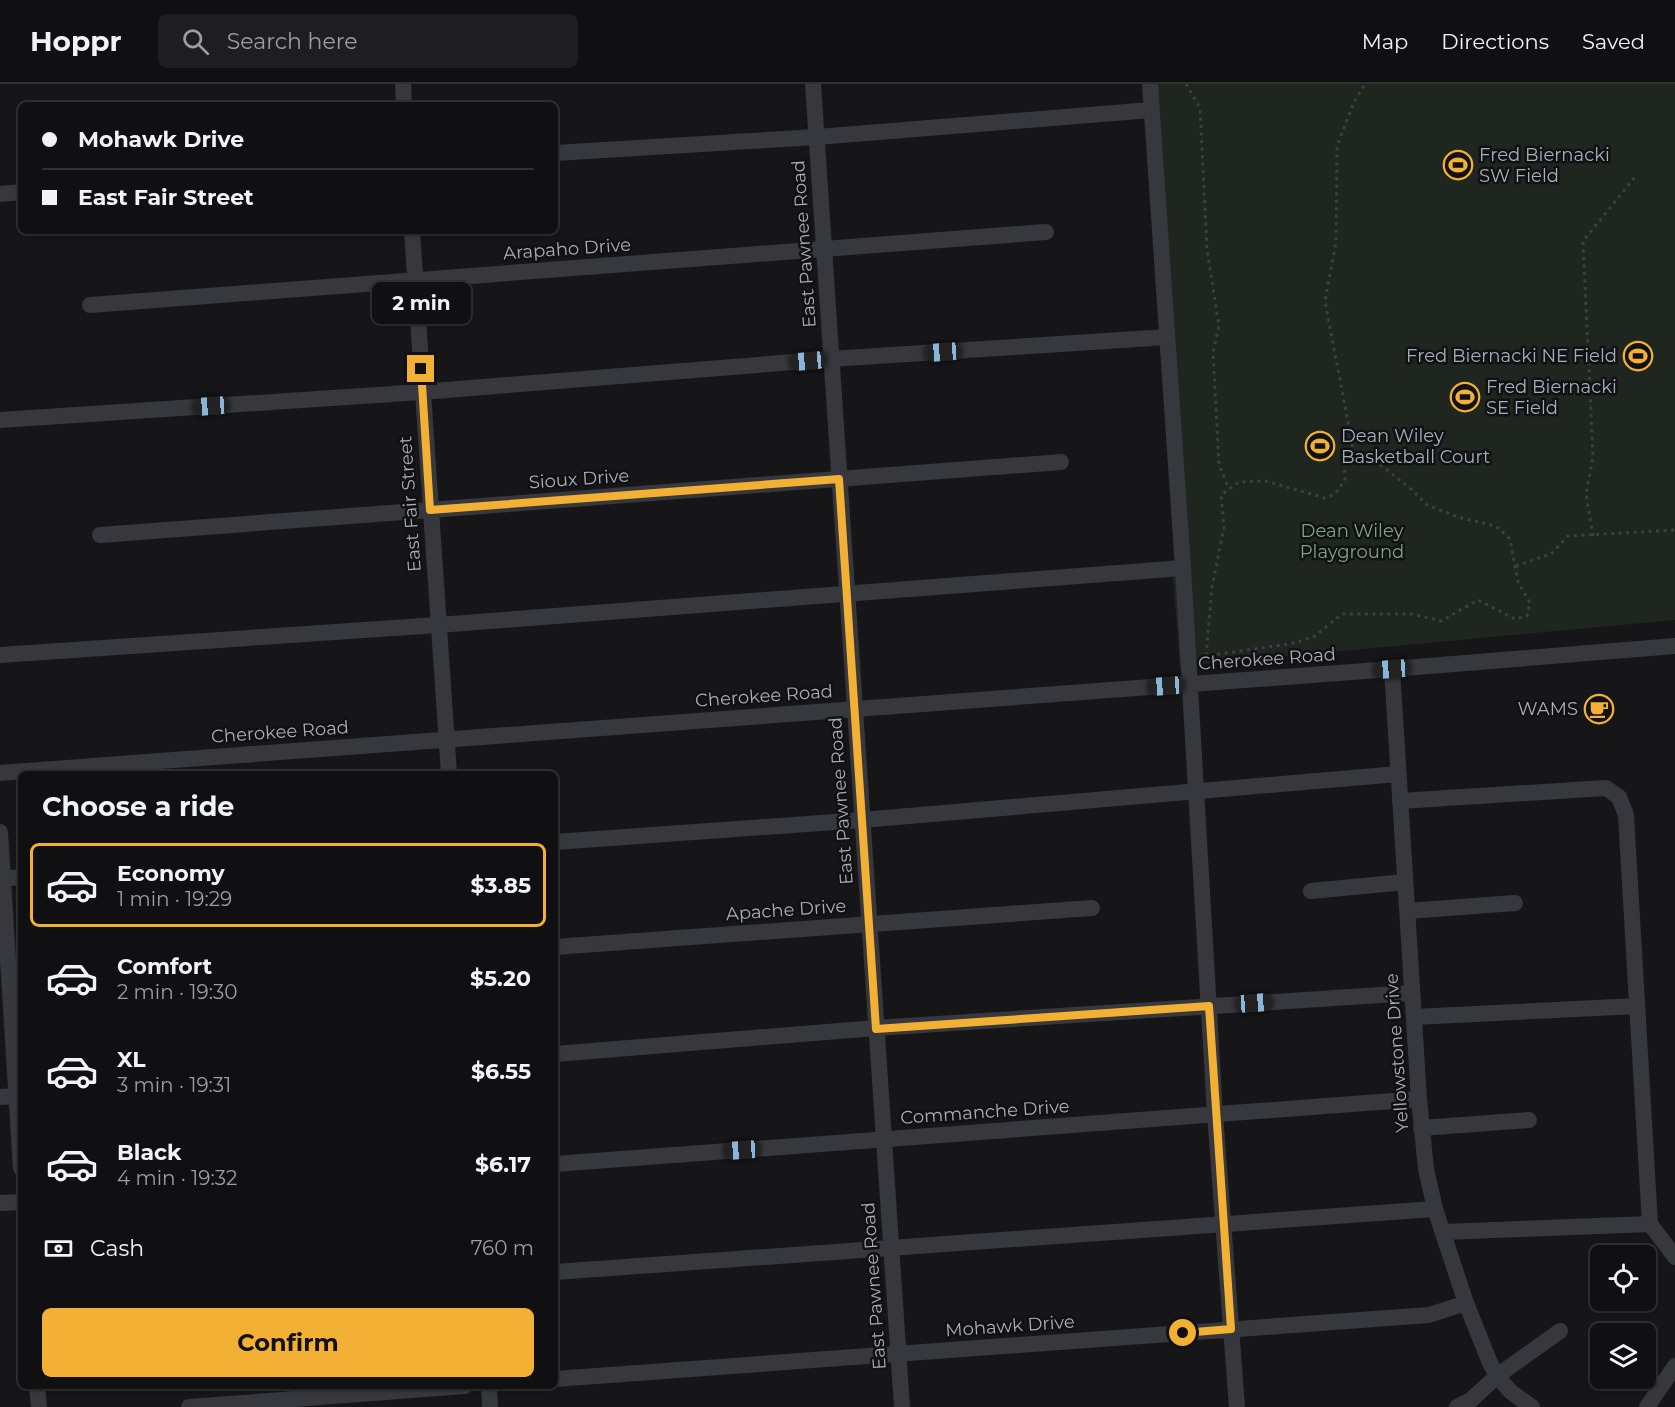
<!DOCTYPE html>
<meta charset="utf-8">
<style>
:root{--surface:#101012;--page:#1e1e20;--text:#f1f3f6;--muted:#9c9d9f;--line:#303032;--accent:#f2b134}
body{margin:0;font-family:Montserrat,sans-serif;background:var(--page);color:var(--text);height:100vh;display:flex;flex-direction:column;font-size:22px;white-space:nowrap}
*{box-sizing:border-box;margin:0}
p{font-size:20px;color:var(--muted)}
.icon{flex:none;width:33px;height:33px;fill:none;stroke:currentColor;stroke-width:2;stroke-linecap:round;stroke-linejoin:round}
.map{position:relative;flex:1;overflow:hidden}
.panel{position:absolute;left:18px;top:687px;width:540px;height:618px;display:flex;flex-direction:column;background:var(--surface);border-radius:9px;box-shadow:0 2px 4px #0004,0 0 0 2px var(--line)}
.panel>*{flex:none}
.top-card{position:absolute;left:18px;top:18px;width:540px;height:132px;border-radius:9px;box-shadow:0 2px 4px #0004,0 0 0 2px var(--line);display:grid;align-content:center;height:132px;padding:0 24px;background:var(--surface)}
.fabs{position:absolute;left:1590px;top:1161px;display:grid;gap:12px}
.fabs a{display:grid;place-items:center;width:66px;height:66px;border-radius:9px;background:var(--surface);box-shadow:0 2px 4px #0004,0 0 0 2px var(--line);font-size:30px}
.end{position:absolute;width:27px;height:27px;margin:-14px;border:8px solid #f2b134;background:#111;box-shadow:0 0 0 3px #111}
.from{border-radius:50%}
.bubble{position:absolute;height:42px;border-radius:9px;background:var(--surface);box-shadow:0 2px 4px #0004,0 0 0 2px var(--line);font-size:20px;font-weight:700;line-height:42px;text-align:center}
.car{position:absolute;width:18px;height:36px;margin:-18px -9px;border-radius:8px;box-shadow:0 0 4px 2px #0007;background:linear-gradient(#222 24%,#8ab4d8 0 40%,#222 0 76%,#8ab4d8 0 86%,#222 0)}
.top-card b{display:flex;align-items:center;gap:21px;height:57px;font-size:22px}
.top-card b+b{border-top:2px solid var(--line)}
.top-card i{width:15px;height:15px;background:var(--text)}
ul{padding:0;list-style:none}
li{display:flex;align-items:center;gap:18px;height:84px;margin:0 12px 9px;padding:0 12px;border:3px solid transparent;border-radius:9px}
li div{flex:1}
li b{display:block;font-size:22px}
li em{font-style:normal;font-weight:700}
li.active{border-color:var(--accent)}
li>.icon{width:54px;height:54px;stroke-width:1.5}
h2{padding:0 24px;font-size:27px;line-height:72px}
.pay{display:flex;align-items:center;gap:15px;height:66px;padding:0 24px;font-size:22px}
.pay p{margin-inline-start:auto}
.action{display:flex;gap:12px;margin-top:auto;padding:12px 24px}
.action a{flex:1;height:69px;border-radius:9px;background:var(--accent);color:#111;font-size:24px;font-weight:700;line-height:69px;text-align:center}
header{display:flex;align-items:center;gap:36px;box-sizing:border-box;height:84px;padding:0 30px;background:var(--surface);border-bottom:2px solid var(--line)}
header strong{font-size:28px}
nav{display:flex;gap:33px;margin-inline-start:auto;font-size:21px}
.search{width:420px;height:54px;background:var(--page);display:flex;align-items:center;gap:15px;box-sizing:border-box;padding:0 21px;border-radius:9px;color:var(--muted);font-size:22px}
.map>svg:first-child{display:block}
.green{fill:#1e261f}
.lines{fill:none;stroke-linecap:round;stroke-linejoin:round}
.path{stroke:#3d3f44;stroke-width:3;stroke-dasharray:3 4.5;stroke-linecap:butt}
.minor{stroke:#37383d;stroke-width:16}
.route{stroke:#f2b134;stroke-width:8}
.labels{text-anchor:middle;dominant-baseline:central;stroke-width:5;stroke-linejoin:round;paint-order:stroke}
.poi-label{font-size:18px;fill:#a8adb8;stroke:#111113;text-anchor:start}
.street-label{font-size:18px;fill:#a8adb8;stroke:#111113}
.park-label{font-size:18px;fill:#7fa381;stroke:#111113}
</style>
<header>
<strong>Hoppr</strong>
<div class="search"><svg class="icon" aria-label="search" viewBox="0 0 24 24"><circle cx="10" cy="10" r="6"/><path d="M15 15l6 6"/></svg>Search here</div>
<nav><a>Map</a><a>Directions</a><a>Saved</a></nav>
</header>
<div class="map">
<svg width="1675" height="1323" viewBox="0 0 1675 1323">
<rect width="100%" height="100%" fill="#161618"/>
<path class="green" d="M1156 0H1675V536L1180 582 1173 494 1186 485Z"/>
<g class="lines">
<g class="path">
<path d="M1186 0 1200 24 1207 166 1219 242 1213 268 1219 381 1229 405"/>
<path d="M1354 370 1325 217 1336 158 1337 62 1354 18 1365 0"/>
<path d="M1593 452 1586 410 1593 373 1583 157 1635 93"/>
<path d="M1516 482 1551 470 1568 452 1675 446"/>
<path d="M1204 575 1206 572 1295 559 1315 552 1342 530H1412L1441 537 1478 516 1515 535 1527 532 1530 519 1518 498 1510 455 1496 442 1461 434 1427 421 1411 405 1373 375 1352 370 1344 380 1345 396 1335 410 1325 414 1265 397 1239 398 1221 411 1224 443 1212 503 1206 572"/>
</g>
<g class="minor">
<path d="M403 0 404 21"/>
<path d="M813 0 902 1323"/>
<path d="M1150 0 1183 484 1215 1030 1237 1323"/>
<path d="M555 69 817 53 1151 26"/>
<path d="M0 110 21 108"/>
<path d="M412 147 449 690"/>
<path d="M90 221 1046 148"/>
<path d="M0 336 422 308 831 275 1167 253"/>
<path d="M100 451 1061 378"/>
<path d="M0 571 438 541 1183 484"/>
<path d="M1392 585 1419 1015 1426 1085 1435 1125 1466 1219 1490 1279 1497 1292 1511 1308 1532 1323"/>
<path d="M0 689 1392 585 1675 562"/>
<path d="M1400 717 1606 704 1619 713 1626 731 1650 1140 1675 1173"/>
<path d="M0 748 21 1084"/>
<path d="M555 758 862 736 1398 690"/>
<path d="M0 795 21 793"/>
<path d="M1311 807 1405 798"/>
<path d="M1408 827 1515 819"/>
<path d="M555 863 1092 824"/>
<path d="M1414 933 1637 922"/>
<path d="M555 970 876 944 1412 909"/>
<path d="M0 1013 21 1012"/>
<path d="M1421 1044 1529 1036"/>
<path d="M555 1080 1419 1015"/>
<path d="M0 1119 21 1118"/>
<path d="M1443 1148 1650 1140"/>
<path d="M555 1188 1435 1125"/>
<path d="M555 1295 1429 1231 1466 1219"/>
<path d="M37 1302 39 1323"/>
<path d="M489 1302 490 1323"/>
<path d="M189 1323 465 1302"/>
<path d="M1457 1323 1471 1316 1497 1292 1560 1247"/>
<path d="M1647 1323 1675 1282"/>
</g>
</g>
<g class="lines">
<path class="route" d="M421 285 430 426 839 395 876 945 1209 922 1231 1245 1183 1249"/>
</g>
<defs>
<g id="stadium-ring" transform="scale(1.5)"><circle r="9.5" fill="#111113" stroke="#f2b134" stroke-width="1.5"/><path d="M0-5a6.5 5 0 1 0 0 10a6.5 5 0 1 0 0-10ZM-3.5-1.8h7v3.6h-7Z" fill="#f2b134"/></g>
<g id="cafe-ring" transform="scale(1.5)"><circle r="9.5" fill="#111113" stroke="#f2b134" stroke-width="1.5"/><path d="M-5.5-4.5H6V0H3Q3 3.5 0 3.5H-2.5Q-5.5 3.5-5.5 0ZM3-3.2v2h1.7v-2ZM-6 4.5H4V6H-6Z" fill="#f2b134"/></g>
</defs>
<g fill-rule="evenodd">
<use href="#stadium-ring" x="1458" y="81"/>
<use href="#stadium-ring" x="1638" y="272"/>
<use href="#stadium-ring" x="1465" y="313"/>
<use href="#stadium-ring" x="1320" y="362"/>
<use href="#cafe-ring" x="1599" y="625"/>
</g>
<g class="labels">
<g class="poi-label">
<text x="1479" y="71">Fred Biernacki<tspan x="1479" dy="21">SW Field</tspan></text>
<text x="1617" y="272" text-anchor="end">Fred Biernacki NE Field</text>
<text x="1486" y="303">Fred Biernacki<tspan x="1486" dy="21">SE Field</tspan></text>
<text x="1341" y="352">Dean Wiley<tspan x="1341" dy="21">Basketball Court</tspan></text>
<text x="1578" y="625" text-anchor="end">WAMS</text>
</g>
<g class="street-label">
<text transform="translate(804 160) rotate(-94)">East Pawnee Road</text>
<text transform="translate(567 165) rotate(-4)">Arapaho Drive</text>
<text transform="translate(579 395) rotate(-4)">Sioux Drive</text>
<text transform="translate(410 420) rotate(-94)">East Fair Street</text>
<text transform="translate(1267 575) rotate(-4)">Cherokee Road</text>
<text transform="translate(764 612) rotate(-4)">Cherokee Road</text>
<text transform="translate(280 648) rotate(-4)">Cherokee Road</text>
<text transform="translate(841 717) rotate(-94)">East Pawnee Road</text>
<text transform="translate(786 826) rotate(-4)">Apache Drive</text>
<text transform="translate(1397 969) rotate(-94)">Yellowstone Drive</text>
<text transform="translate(985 1028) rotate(-4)">Commanche Drive</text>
<text transform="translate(874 1202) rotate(-94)">East Pawnee Road</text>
<text transform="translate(1010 1242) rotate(-4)">Mohawk Drive</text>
</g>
<g class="park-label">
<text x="1352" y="447">Dean Wiley<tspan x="1352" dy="21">Playground</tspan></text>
</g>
</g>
</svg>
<div class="fabs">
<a><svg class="icon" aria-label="locate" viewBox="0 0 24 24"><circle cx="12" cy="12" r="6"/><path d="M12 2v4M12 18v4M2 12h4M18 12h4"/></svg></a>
<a><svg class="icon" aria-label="layers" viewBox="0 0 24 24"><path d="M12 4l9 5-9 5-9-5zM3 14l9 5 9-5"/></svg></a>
</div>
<i class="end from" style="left:1183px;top:1249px"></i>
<i class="end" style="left:421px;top:285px"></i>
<div class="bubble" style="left:372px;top:198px;width:99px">2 min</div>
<i class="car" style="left:943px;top:268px;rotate:266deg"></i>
<i class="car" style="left:808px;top:277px;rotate:265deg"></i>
<i class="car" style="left:211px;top:322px;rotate:266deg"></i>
<i class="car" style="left:1392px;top:585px;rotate:266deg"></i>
<i class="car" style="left:1166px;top:602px;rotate:266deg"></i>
<i class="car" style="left:1254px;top:919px;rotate:86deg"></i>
<i class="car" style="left:742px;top:1066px;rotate:266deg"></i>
<div class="top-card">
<b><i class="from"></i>Mohawk Drive</b>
<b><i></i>East Fair Street</b>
</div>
<section class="panel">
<h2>Choose a ride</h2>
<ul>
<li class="active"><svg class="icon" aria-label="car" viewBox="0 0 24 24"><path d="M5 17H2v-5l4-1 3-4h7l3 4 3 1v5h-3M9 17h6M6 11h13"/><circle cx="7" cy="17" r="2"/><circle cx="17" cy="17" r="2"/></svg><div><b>Economy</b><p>1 min · 19:29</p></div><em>$3.85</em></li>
<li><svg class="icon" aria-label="car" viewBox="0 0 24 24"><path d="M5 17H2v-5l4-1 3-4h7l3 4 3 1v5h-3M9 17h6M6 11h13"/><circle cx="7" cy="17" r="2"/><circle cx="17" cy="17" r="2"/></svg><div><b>Comfort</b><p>2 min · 19:30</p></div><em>$5.20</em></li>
<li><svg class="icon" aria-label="car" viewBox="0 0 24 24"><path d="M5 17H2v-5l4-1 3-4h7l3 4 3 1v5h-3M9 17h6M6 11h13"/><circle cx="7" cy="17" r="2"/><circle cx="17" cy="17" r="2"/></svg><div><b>XL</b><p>3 min · 19:31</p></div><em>$6.55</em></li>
<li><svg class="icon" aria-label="car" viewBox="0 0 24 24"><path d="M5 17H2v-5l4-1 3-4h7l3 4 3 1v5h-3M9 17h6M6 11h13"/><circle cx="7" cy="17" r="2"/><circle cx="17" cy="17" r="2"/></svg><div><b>Black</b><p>4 min · 19:32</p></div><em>$6.17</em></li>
</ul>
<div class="pay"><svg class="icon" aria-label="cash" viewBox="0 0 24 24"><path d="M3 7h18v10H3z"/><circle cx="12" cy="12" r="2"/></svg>Cash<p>760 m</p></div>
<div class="action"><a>Confirm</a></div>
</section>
</div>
